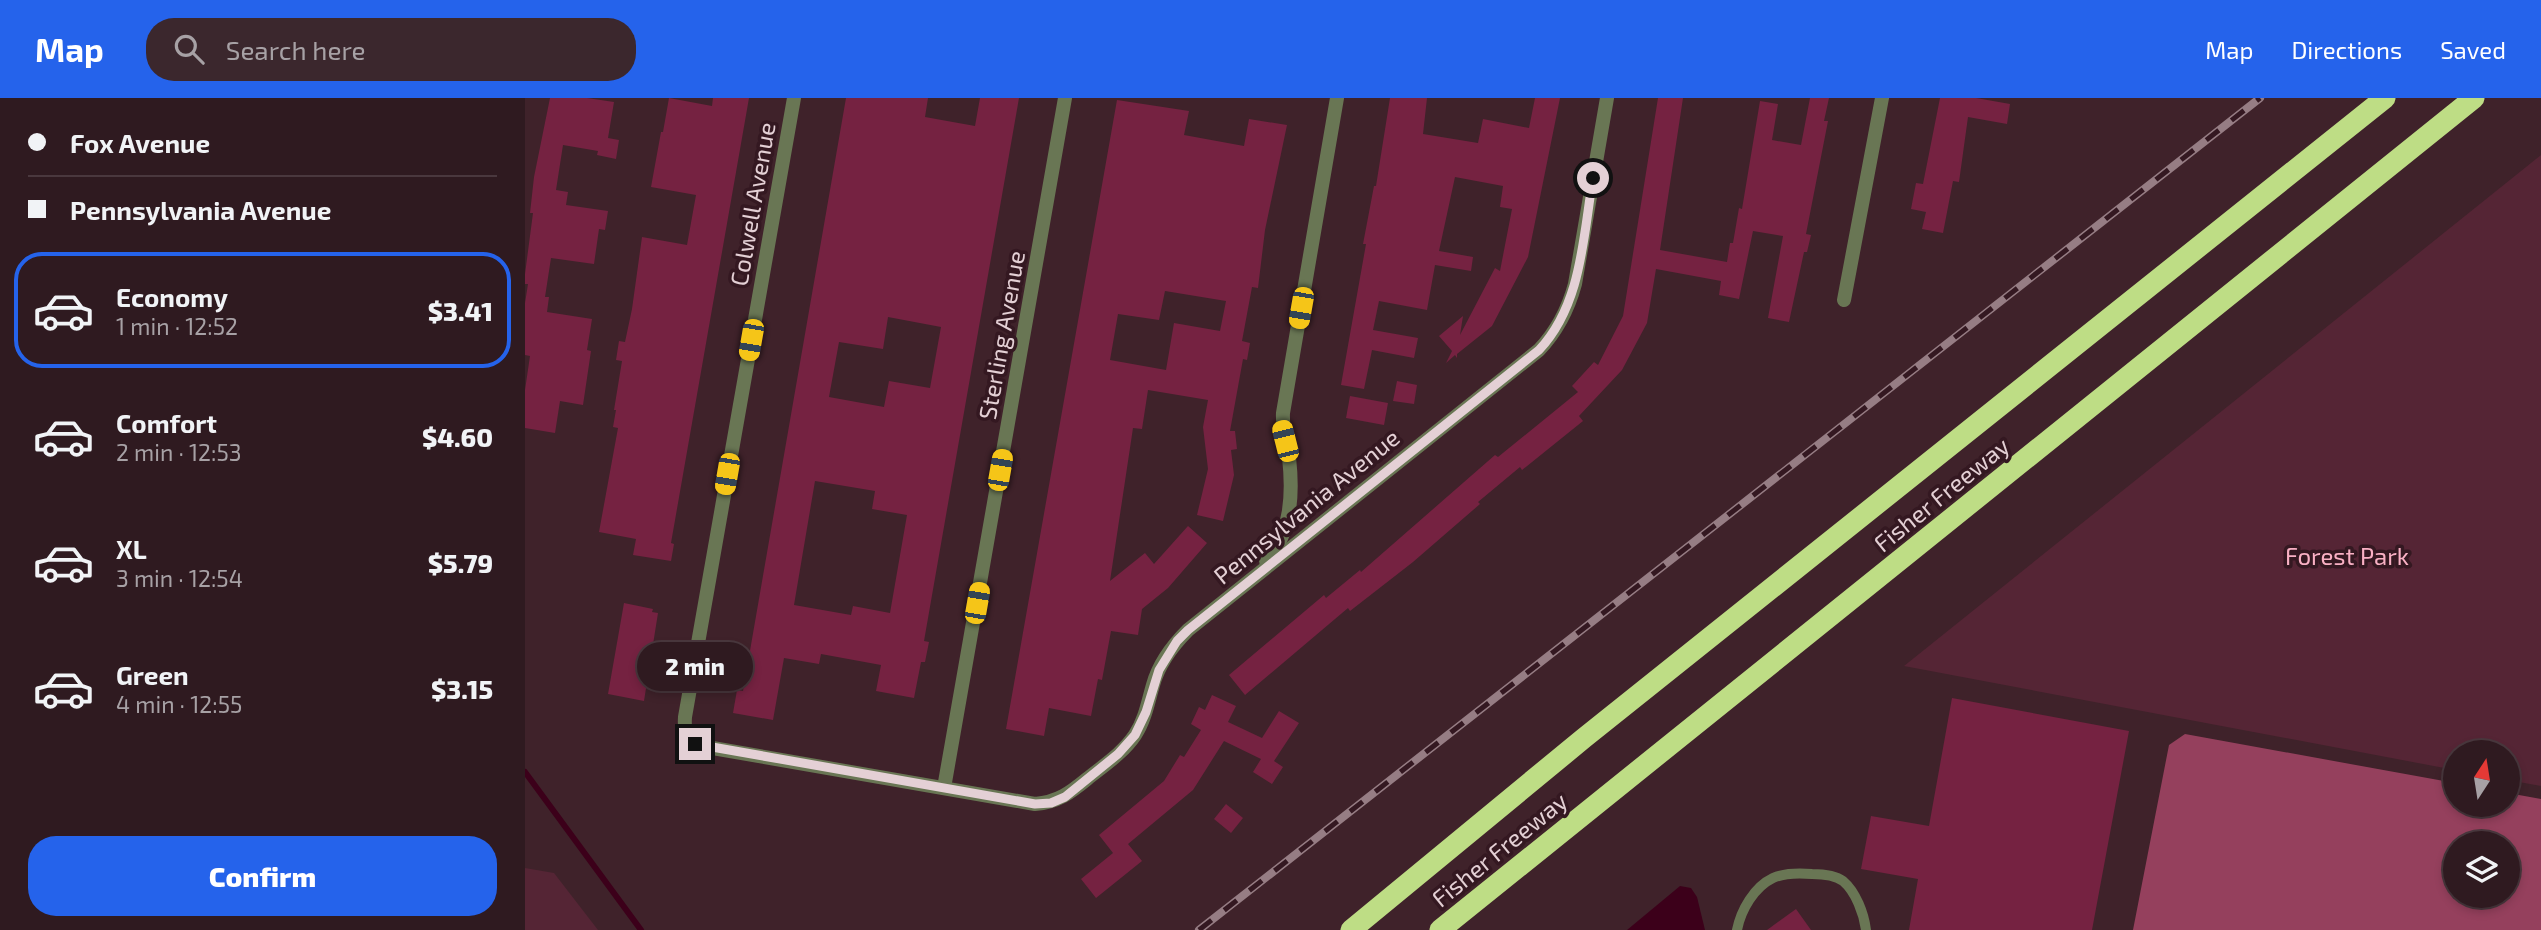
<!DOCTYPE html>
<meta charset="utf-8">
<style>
:root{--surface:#2f1a20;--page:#3b272d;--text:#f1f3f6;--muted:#a7a1a5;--line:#4a383e;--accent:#2563eb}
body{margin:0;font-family:"Exo 2",sans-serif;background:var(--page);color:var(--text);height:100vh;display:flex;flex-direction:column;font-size:26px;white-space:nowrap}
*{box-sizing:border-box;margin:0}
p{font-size:23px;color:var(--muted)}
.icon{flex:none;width:38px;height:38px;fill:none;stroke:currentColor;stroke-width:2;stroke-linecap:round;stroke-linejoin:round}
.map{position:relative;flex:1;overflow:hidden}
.drawer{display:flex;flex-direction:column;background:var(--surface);width:525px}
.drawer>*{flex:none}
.top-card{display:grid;align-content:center;height:154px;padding:0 28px;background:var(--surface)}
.needle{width:46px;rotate:12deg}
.tools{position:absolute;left:1918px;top:642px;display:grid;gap:14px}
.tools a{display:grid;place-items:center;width:77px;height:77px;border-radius:50%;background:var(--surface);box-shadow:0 4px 10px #0003,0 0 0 2px var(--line);font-size:35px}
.end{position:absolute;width:32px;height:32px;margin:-16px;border:9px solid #e4d0d5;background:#111;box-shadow:0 0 0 4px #111}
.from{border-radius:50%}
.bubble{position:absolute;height:49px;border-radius:24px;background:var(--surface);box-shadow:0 4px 10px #0003,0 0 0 2px var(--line);font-size:23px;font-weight:800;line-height:49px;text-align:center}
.car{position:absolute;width:21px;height:42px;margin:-21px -10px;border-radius:9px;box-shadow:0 0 5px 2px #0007;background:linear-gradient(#f5c518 24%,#345 0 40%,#f5c518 0 76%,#345 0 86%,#f5c518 0)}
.top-card b{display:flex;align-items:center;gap:24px;height:66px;font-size:26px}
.top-card b+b{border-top:2px solid var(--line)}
.top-card i{width:18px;height:18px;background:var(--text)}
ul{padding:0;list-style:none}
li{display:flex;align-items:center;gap:21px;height:116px;margin:0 14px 10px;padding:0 14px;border:4px solid transparent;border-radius:28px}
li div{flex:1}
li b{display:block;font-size:26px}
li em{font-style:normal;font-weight:800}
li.current{border-color:var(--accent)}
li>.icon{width:63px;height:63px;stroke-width:1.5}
.button{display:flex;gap:14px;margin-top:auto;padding:14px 28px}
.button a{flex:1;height:80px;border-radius:28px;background:var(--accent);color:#fff;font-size:28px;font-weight:800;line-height:80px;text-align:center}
header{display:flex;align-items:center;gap:42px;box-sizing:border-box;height:98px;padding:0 35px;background:var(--accent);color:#fff}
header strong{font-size:33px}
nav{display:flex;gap:38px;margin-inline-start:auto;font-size:24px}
.search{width:490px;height:63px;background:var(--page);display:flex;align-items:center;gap:18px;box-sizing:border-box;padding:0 24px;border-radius:28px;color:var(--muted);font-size:26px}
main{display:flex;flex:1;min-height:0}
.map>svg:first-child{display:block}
.green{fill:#552535}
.forest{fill:#95405d;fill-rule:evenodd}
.water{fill:#3c001a}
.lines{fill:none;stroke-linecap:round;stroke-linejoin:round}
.stream{stroke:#3c001a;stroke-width:6}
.building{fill:#752241;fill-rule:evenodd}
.lane{stroke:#697654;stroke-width:10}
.street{stroke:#697654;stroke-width:14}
.highway{stroke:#bedd85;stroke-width:21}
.rail-casing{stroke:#967d84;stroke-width:8}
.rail{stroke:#341821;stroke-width:5;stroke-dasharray:16;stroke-linecap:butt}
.route{stroke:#e4d0d5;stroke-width:9}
.labels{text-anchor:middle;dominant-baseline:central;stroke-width:7;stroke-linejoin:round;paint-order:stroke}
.street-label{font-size:24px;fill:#e4d0d5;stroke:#341821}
.park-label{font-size:24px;fill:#f9b0c4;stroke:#341821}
</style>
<header>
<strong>Map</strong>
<div class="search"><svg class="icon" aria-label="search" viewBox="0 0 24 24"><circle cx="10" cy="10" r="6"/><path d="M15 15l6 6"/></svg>Search here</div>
<nav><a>Map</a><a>Directions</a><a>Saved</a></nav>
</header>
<main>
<section class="drawer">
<div class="top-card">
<b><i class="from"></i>Fox Avenue</b>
<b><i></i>Pennsylvania Avenue</b>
</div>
<ul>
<li class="current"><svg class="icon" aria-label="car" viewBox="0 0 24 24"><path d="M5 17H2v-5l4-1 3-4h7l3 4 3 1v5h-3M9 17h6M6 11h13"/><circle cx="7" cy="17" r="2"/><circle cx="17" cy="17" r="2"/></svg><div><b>Economy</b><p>1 min · 12:52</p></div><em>$3.41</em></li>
<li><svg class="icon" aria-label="car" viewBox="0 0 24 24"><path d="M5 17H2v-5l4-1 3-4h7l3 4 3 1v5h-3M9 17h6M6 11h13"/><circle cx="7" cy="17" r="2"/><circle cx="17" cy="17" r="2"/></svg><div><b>Comfort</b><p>2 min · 12:53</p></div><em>$4.60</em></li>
<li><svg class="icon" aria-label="car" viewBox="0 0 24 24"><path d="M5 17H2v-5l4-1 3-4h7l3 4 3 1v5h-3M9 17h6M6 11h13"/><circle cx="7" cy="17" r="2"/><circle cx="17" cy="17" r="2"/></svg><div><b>XL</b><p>3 min · 12:54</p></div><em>$5.79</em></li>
<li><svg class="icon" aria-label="car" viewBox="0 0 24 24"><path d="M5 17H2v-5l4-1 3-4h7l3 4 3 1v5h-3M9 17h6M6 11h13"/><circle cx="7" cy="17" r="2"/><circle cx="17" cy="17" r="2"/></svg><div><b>Green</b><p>4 min · 12:55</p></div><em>$3.15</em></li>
</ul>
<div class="button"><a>Confirm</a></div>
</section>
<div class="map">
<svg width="2016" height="832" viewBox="0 0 2016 832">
<rect width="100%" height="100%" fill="#3f222a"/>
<g class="green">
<path d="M2016 57V688L1983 682V654H1930V672L1379 568Z"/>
<path d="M0 770 29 775 73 832H0Z"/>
</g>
<path class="forest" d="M1660 636 1930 685V707H1983V695L2016 701V832H1608L1644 647ZM1930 746H1983V798H1930Z"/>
<path class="water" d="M1155 788 1166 790 1172 799 1180 832H1102Z"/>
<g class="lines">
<path class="stream" d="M0 674 116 832"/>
</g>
<g class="building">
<path d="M25 0H62L89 4 83 40 94 42 91 61 72 57 73 53 38 47 31 92 43 94 41 107 83 113 80 132 74 131 69 166 26 160 20 199H24L22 214 67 221 62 252 66 253 58 307 35 303 30 335 0 330V292L5 258 0 257V205L3 186H0V176L8 115H5L9 79Z"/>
<path d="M144 0 187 8 188 0H224L146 445 149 446 146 463 108 457 111 441 74 434 93 330 88 329 91 312H89L97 263 91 262 94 243 100 244 107 211 117 139 162 147 171 97 126 89 136 34H138Z"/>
<path d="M321 0H403L400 19 450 28 455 0H494L399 543 404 544 400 564H396L389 600 351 593 356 567 296 556 294 566 259 560 248 622 208 615 212 592 218 593ZM363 219 416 229 405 290 364 283 359 309 304 299 314 244 358 251ZM290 383 350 393 347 411 382 417 365 515 328 508 326 517 269 507Z"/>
<path d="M865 0H902L898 36 953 45 958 21 1004 30 1010 0H1035L1003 159 967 228 932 256V260L930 257 921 265 927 253 914 238 938 218 935 237 970 170 975 173 987 111 975 109 978 88 930 79 914 153 948 159 946 173 910 167 902 212 854 203 848 232 893 240 889 260 847 252 839 291 816 287 841 146H838L849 88H851Z"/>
<path d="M1133 0H1158L1135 152 1202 164 1205 145H1208L1214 110 1217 111 1235 3 1253 6 1247 42 1276 47 1285 0H1304L1299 23H1303L1281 136 1286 137 1282 154H1279L1264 224 1243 220 1258 138 1228 133 1214 201 1194 197 1196 183 1131 171 1122 225 1097 272 1054 318 1058 323 997 372 995 369 953 404 955 406 888 464 825 513 823 510 720 597 704 577 799 497 801 500 835 472 836 474 970 357 973 359 1053 294 1047 288 1069 264 1073 267 1098 218Z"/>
<path d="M1415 0H1451L1485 6 1482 26 1443 19 1434 84 1428 83 1418 135 1397 131 1401 114 1386 111 1391 85 1398 86Z"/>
<path d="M592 2 664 13 659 37 719 48 724 21 762 27 740 132 733 190 727 189 717 243 725 245 722 262 718 261 705 333H710L712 351 706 352 709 377 698 423 672 417 683 371 678 329 683 302 623 292 617 331 608 330 585 483 620 455 629 466 663 428 682 445 643 490 617 511 613 537 586 533 577 582 573 581 566 618 524 610 519 638 481 631ZM640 193 701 203 695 233 649 225 641 272 585 262 593 216 634 222Z"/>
<path d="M872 283 892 287 889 306 868 303Z"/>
<path d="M825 298 863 305 859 327 821 320Z"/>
<path d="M99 505 128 511 127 514 133 515 119 603 83 596Z"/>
<path d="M687 597 711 608 703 624 737 640 754 613 774 625 749 663 758 669 747 686 728 674 736 661 699 643 668 692 603 746 617 763 571 800 556 781 588 755 574 737 639 683 655 657 659 659 676 632 666 626 674 609 680 612Z"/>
<path d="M1427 600 1604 633 1567 832H1384L1393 781 1336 771 1346 718 1404 728Z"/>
<path d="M701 706 718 720 706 735 689 721Z"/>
<path d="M1271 811 1286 832H1242Z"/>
</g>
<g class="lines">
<path class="lane" d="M1212 832C1216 812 1229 789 1248 780 1259 775 1275 775 1287 776 1296 776 1310 777 1318 783 1331 794 1339 816 1341 832"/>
<g class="street">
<path d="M269 0 160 619C159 633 161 643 176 648L510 706C533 704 545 695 562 681 578 668 598 655 610 637 620 622 623 604 628 587 634 565 647 548 663 532L1014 252C1032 233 1043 212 1050 186L1082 0"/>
<path d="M1319 202 1357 0"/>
<path d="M741 463C767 435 768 395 764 359 762 343 757 331 758 315L812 0"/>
<path d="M419 690 540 0"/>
</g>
<g class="highway">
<path d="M826 832 1059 640 1860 0"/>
<path d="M915 832 1949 0"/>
</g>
<g class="rail-casing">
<path id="rail" d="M674 832 1735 0"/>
</g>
<use href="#rail" class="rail"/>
</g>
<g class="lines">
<path class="route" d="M170 646 510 706 526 705 540 699 593 656 610 637 621 614 634 572 652 543 663 532 1014 252C1057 206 1058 139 1068 80"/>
</g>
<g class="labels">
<g class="street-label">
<text transform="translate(227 106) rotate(-80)">Colwell Avenue</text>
<text transform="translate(476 237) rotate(-80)">Sterling Avenue</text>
<text transform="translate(1416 396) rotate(-39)">Fisher Freeway</text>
<text transform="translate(781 408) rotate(-39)">Pennsylvania Avenue</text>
<text transform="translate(974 751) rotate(-39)">Fisher Freeway</text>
</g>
<g class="park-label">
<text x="1822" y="457">Forest Park</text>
</g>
</g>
</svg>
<div class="tools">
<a><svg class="needle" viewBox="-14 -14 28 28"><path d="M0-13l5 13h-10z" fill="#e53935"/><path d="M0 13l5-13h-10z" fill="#a7a1a5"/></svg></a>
<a><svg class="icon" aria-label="layers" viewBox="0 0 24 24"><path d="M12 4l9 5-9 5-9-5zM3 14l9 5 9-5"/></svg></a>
</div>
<i class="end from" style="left:1068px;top:80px"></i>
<i class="end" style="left:170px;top:646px"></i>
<div class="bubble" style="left:112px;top:544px;width:116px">2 min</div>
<i class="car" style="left:776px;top:210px;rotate:190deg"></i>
<i class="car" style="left:226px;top:242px;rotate:190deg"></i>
<i class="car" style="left:760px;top:343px;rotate:346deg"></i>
<i class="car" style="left:475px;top:372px;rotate:10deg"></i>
<i class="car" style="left:202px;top:376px;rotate:190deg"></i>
<i class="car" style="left:452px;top:505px;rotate:10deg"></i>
</div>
</main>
